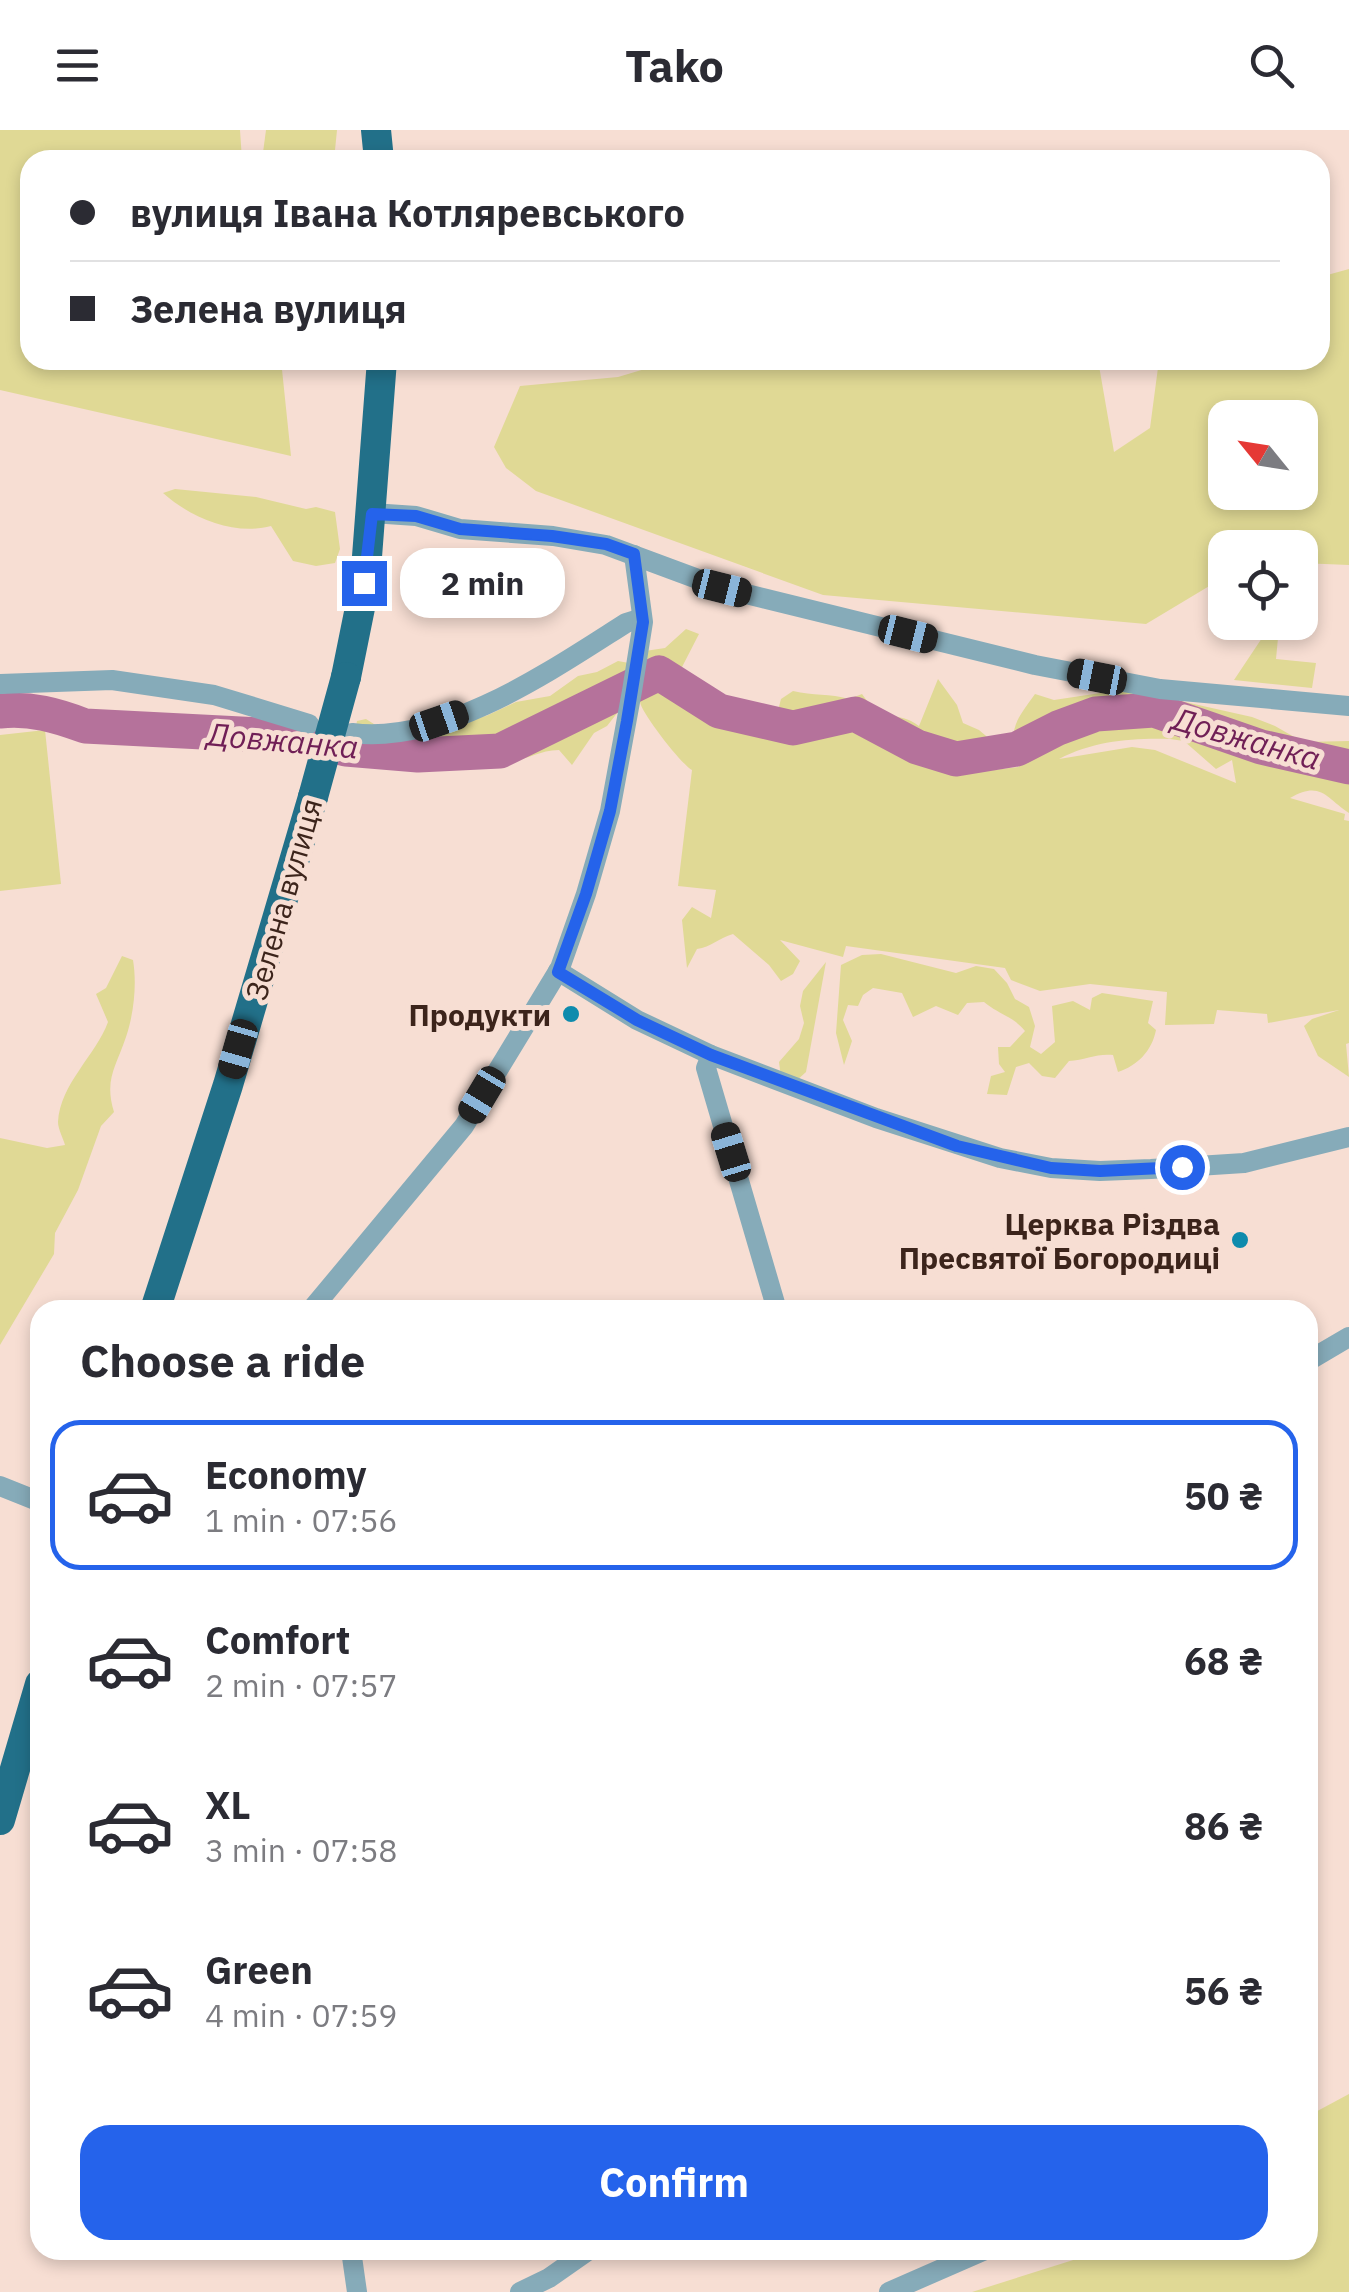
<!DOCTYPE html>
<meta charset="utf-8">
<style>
:root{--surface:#fff;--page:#f2f2f3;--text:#2b2b33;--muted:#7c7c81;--line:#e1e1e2;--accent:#2563eb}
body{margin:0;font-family:"IBM Plex Sans",sans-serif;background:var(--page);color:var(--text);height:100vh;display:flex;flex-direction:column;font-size:38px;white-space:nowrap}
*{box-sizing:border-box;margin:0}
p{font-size:32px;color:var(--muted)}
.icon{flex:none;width:55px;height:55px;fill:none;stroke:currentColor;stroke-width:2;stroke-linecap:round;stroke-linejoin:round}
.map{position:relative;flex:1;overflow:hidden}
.details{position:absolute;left:30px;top:1170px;width:1288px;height:960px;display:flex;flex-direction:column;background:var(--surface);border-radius:30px;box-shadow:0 5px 15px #0003}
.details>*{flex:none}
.guide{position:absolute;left:20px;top:20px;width:1310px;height:220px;border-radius:30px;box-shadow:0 5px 15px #0003;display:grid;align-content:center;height:220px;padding:0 50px;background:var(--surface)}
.needle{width:65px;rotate:300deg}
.tools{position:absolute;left:1208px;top:270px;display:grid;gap:20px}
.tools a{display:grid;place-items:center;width:110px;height:110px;border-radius:20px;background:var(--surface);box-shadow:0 5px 15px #0003;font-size:50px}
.end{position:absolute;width:45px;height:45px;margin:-22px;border:12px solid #2563eb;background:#fff;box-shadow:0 0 0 5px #fff}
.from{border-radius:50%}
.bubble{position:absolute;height:70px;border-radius:30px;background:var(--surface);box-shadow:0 5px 15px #0003;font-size:32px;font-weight:700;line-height:70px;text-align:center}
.car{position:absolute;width:30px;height:60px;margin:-30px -15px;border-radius:12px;box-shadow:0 0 8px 2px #0007;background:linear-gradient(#222 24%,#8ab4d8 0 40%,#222 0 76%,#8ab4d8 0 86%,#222 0)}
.guide b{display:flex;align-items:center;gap:35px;height:95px;font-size:38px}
.guide b+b{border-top:2px solid var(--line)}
.guide i{width:25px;height:25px;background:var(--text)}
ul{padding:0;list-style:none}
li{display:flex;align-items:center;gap:30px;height:150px;margin:0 20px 15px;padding:0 30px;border:5px solid transparent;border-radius:30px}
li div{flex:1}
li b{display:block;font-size:38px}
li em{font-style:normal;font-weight:700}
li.active{border-color:var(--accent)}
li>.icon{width:90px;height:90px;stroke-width:1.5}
h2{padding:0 50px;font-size:45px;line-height:120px}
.button{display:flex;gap:20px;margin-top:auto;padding:20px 50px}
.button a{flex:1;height:115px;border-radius:30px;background:var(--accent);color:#fff;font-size:40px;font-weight:700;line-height:115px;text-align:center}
header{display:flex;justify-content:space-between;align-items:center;height:130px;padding:0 50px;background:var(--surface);font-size:45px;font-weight:700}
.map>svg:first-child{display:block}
.green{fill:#e0d995;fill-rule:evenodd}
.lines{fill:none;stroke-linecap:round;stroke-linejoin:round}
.river{stroke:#b5729b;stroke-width:35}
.minor{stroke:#86abb9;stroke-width:20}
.trunk{stroke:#227089;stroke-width:30}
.trunk-bridge{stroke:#227089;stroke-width:30}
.route{stroke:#2563eb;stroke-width:12}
.poi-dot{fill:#0e8bad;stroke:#f7ded3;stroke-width:4}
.labels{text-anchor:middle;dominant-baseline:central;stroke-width:10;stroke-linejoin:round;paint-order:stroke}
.street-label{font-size:30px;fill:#3c241b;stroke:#f7ded3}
.poi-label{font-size:30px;font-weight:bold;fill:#3c241b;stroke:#f7ded3;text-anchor:end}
.water-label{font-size:32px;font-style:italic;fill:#701f56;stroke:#f7ded3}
</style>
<header><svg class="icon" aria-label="menu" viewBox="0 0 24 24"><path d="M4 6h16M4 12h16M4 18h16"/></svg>Tako<svg class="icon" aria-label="search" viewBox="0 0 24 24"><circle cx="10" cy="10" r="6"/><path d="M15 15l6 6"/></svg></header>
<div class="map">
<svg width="1349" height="2162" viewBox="0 0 1349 2162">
<rect width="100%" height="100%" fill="#f7ded3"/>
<g class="green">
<path d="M0 0H240L242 30H30V230H281L291 326 0 260Z"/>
<path d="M266 0H337L334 30H262Z"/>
<path d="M1349 139V435L1300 433V418H1225V454L1216 452 1146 494 823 465 536 361 506 338 494 317 520 256 618 247 675 230H1098L1114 322 1150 298 1159 230H1320V147ZM1225 288H1300V362H1225Z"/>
<path d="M175 359 256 367 306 379 316 377 335 382 340 419 335 433 316 436 293 431 271 396C234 406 191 388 163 363Z"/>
<path d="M1272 493 1271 507 1278 508 1276 529 1316 533 1312 558 1234 550Z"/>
<path d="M686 499 699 504 681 539 694 552 702 577 725 575 776 588 781 569 793 561C813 566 830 563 849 569L862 564C884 596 897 579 919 596L938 549 957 575 963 593 979 600 992 611 985 635 977 642 1019 637C1008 601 1013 594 1035 564L1054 570 1127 559 1252 587 1275 596 1303 612 1349 611V683C1326 668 1321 650 1290 668L1345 684 1344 690 1349 691V913L1346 914 1349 947 1318 926 1304 896 1312 889 1339 880 1268 893 1267 884 1217 880 1214 894 1165 895 1167 862 1090 854 1040 861 1011 850 1005 838 846 816 843 827 780 810 800 831 793 844 781 851 769 835 733 804C719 808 711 817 697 819L687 838 682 790 692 777 711 788 716 760 678 756 692 640C682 635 642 584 640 572 639 561 645 551 650 541L645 521 665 518ZM1170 609 1184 611 1216 639 1232 630 1236 653 1155 620 1132 617 1059 629C1094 611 1130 608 1170 609Z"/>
<path d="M618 531 629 533 618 582 607 596 594 603 572 635 559 620C539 620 527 631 509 630L496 616 484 615 468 630H430C411 647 386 639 363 631L353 612 357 591 366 589 377 596 456 592 486 586 516 572 550 566 578 546 597 542Z"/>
<path d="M45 600 61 754 0 761V605Z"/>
<path d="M881 824 956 843 976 836 994 839 1007 853 1015 869 1029 877 1035 896 1030 917 1041 924 1055 912 1052 876 1073 871 1090 880 1092 868 1102 863 1153 871 1148 893 1156 900C1152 921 1137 936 1118 942L1113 925C1098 923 1085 930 1069 931L1055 948 1042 946 1029 933 1016 937 1007 965 987 964 991 946 1005 942 999 934 998 917H1010L1025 901C1013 886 998 884 984 872L967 873 958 885 936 876 913 887 902 863 873 858 863 865 858 876 848 875 843 890 852 911 844 935 836 903 841 835 862 825Z"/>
<path d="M122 826 133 830C137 854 134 883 126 907 116 937 104 949 114 982L101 996 78 1060 55 1103 54 1124 0 1215V1008L47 1018 65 1015C63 1008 58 999 58 992 60 954 96 925 108 892L96 864 106 858Z"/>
<path d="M826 832 806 942 795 952 781 947 779 932 799 909 804 893 800 876 803 861Z"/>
<path d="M1349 1964V2162H972L1105 2120H1308V1986Z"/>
</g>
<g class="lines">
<path class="river" d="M0 581C31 578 56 585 85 596L299 607 346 619 418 625 500 621 659 543 719 581 793 598 855 584 917 617 956 629 1017 619 1058 598 1096 584 1154 580 1261 617 1349 637"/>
<g class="minor">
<path d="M372 383 416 386 460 399 553 406 606 415 722 458 1035 535 1160 559 1349 576"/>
<path d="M0 554 112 550 214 565 309 594"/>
<path d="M352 603C444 615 552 540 626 493L642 488"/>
<path d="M558 841 637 890 711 925 876 988 1000 1028 1051 1038 1100 1041 1151 1039 1244 1033 1349 1007"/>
<path d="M711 925 706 938 777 1180"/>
<path d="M311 1180 464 996 560 838 586 764 610 681 632 561 643 492 634 425"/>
<path d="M1308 1231 1349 1207"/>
<path d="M0 1356 40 1372"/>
<path d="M351 2120 357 2162"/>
<path d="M520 2162 549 2148 589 2120"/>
<path d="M889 2162 985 2120"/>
</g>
<g class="trunk">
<path d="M376 0 379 30"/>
<path d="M346 547 365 453 382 230"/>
<path d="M155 1180 228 955 313 667"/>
<path d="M0 1690 40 1554"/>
</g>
<path class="trunk-bridge" d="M313 667 346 547"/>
</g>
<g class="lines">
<path class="route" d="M364 453 372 384 416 386 460 399 552 406 606 414 634 424 643 492 627 591 610 681 586 764 558 842 637 890 711 925 957 1016 1051 1038 1100 1041 1182 1037"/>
</g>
<g class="poi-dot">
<circle cx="571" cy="884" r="10"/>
<circle cx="1240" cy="1110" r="10"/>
</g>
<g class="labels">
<g class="street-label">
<text transform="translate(283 769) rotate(-74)">Зелена вулиця</text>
</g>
<g class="poi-label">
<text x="551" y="884">Продукти</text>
<text x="1220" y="1093">Церква Різдва<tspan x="1220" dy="34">Пресвятої Богородиці</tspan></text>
</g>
<g class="water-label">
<text transform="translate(1247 608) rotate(16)">Довжанка</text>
<text transform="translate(283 610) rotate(5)">Довжанка</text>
</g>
</g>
</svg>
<div class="tools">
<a><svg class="needle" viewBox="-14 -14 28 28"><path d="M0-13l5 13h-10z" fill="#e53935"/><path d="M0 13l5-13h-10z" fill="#7c7c81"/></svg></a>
<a><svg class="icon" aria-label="locate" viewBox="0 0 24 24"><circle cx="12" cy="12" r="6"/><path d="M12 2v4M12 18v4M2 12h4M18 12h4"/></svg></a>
</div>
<i class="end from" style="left:1182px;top:1037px"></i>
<i class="end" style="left:364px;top:453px"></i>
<div class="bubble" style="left:400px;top:418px;width:165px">2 min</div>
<i class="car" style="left:722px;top:458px;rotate:104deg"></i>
<i class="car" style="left:908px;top:504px;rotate:104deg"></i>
<i class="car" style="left:1097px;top:547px;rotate:281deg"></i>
<i class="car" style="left:439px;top:591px;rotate:71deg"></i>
<i class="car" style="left:238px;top:919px;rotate:196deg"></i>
<i class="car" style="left:482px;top:965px;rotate:211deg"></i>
<i class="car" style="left:731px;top:1022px;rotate:343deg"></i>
<div class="guide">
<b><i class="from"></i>вулиця Івана Котляревського</b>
<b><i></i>Зелена вулиця</b>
</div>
<section class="details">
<h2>Choose a ride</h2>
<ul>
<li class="active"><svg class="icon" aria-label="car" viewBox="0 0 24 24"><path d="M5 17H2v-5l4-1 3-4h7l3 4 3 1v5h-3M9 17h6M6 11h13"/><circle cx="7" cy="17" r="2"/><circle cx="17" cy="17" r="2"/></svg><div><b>Economy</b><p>1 min · 07:56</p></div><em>50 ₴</em></li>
<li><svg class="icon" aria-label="car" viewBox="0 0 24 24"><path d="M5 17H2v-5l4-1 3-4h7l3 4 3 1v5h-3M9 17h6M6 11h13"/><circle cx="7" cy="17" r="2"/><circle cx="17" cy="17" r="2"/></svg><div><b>Comfort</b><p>2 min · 07:57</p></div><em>68 ₴</em></li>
<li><svg class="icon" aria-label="car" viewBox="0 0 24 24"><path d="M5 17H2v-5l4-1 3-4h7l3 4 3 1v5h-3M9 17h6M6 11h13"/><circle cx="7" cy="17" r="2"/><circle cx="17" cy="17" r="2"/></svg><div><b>XL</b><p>3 min · 07:58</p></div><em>86 ₴</em></li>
<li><svg class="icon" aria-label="car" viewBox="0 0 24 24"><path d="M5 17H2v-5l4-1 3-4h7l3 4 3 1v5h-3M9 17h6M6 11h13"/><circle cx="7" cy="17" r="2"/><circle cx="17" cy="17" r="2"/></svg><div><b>Green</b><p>4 min · 07:59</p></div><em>56 ₴</em></li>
</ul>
<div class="button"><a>Confirm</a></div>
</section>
</div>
